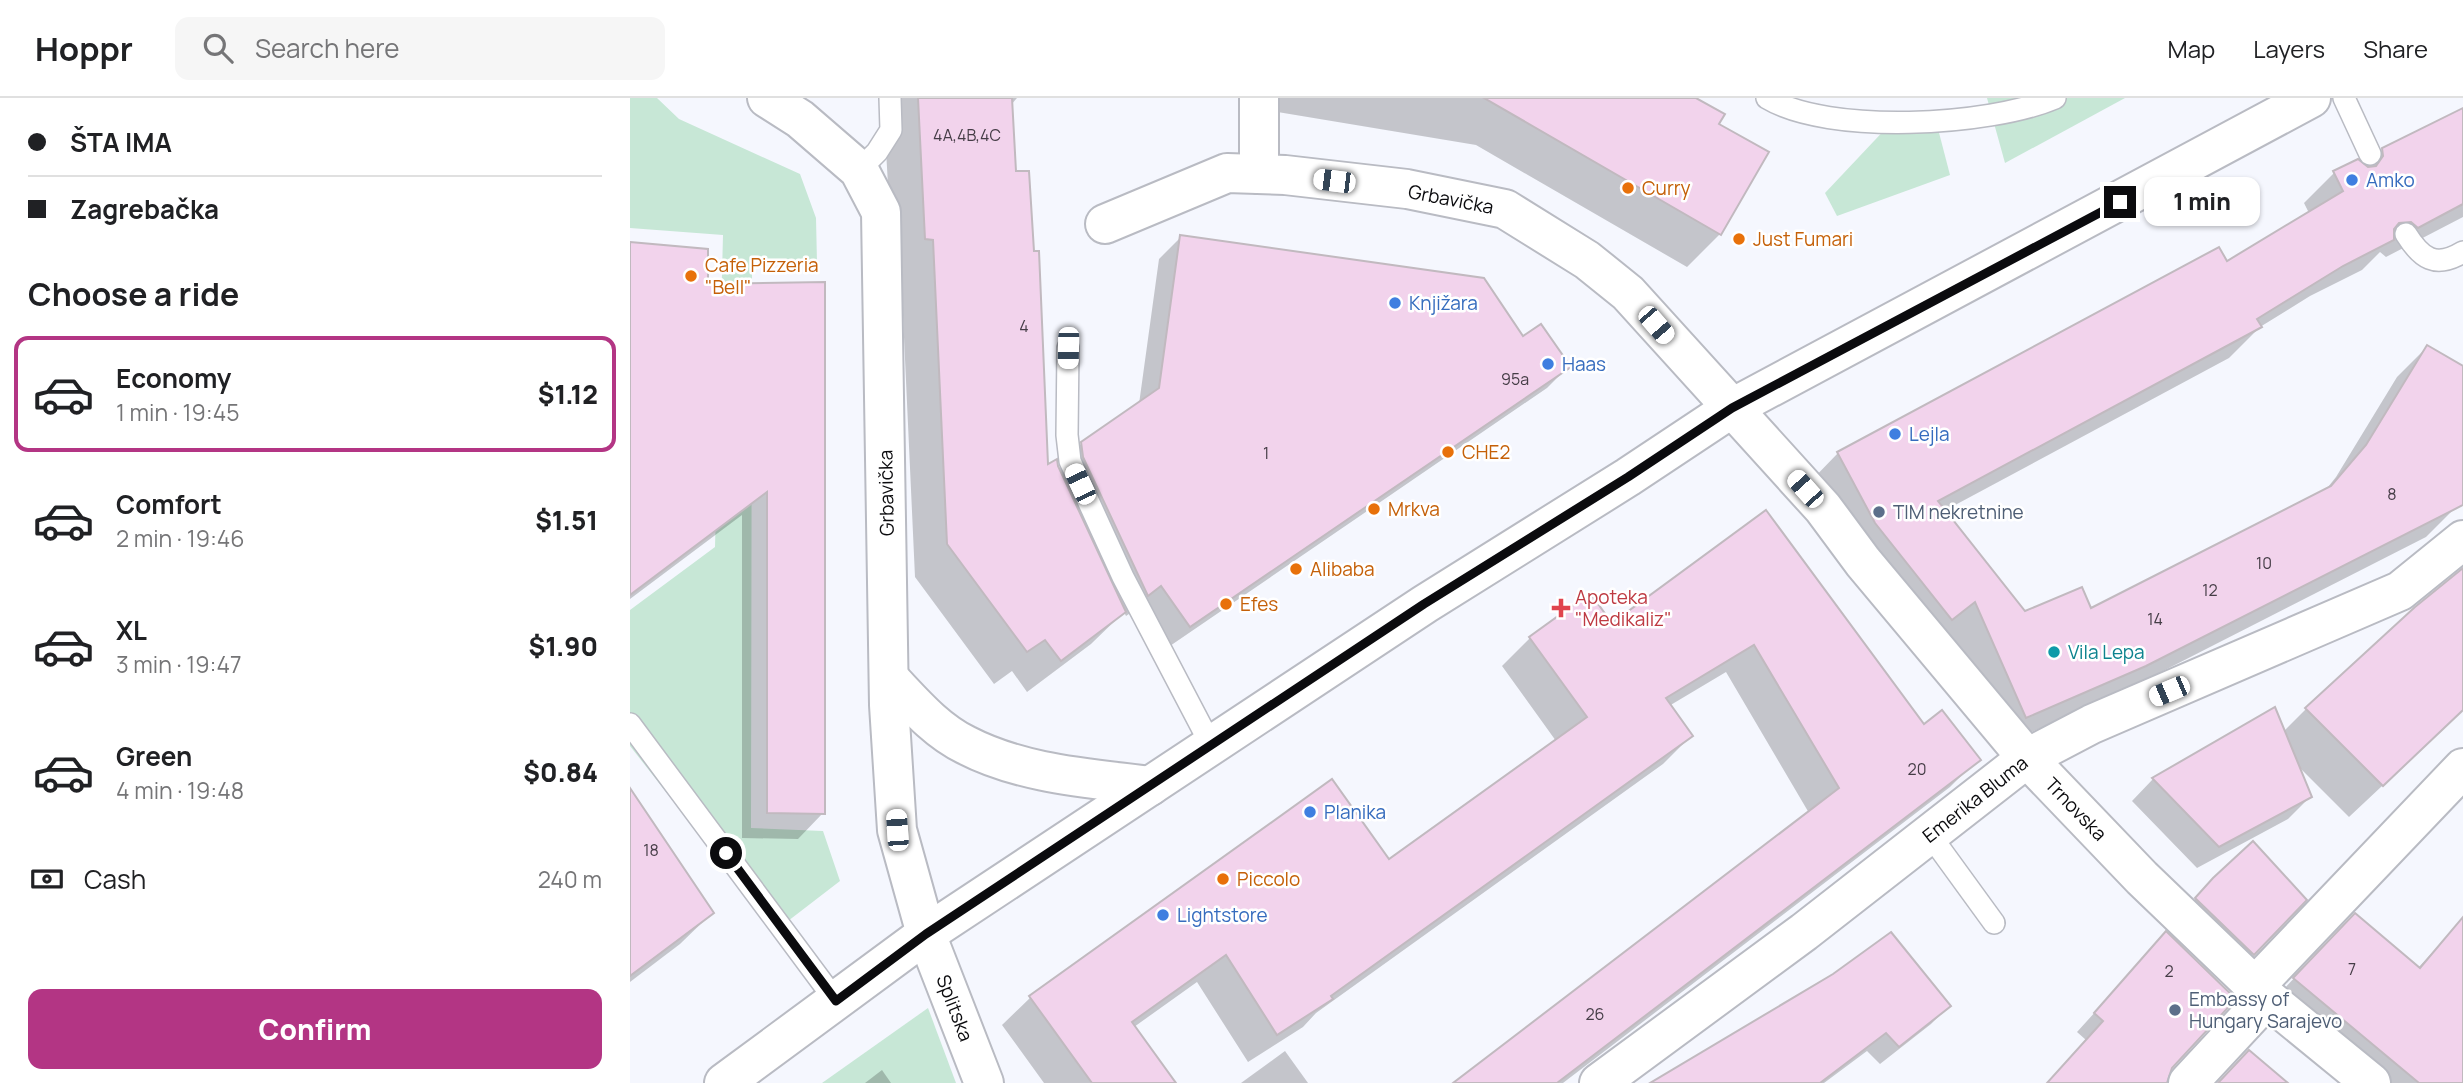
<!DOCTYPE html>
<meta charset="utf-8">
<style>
:root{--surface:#fff;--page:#f6f6f6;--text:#202124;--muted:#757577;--line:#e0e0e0;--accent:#b33584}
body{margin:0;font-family:Manrope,sans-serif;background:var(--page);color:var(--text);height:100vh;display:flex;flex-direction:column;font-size:26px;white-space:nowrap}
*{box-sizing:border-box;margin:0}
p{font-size:23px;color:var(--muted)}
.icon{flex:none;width:38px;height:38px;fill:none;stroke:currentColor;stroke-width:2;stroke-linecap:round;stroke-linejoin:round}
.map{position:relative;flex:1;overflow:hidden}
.drawer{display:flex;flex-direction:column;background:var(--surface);width:630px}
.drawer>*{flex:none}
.guide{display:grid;align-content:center;height:154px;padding:0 28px;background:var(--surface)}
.end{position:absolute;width:32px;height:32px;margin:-16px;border:9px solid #0b0b0e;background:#fff;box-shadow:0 0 0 4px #fff}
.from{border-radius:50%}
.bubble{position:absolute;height:49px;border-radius:14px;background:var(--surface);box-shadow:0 2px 5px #0004;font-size:23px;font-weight:800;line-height:49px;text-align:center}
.car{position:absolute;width:21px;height:42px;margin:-21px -10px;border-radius:9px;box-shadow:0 0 5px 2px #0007;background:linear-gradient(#fff 24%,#345 0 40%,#fff 0 76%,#345 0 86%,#fff 0)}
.guide b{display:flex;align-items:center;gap:24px;height:66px;font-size:26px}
.guide b+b{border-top:2px solid var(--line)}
.guide i{width:18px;height:18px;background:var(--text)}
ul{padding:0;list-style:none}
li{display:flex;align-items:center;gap:21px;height:116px;margin:0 14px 10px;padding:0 14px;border:4px solid transparent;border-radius:14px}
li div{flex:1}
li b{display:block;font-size:26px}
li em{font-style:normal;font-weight:800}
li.current{border-color:var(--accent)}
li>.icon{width:63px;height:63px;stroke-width:1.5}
h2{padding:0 28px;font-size:32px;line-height:84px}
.pay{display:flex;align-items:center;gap:18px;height:77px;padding:0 28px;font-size:26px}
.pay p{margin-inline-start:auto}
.button{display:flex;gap:14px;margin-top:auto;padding:14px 28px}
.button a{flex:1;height:80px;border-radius:14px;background:var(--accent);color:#fff;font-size:28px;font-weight:800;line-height:80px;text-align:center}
header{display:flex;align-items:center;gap:42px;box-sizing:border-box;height:98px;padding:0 35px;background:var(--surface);border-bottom:2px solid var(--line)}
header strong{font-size:33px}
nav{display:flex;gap:38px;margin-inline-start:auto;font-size:24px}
.search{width:490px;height:63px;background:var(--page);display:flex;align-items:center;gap:18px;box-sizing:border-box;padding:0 24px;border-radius:14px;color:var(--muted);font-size:26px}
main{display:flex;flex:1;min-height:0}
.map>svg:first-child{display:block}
.green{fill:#c7e7d6}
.shadow{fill:#0003}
.building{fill:#f2d3ec;stroke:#c1b9bf;stroke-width:2}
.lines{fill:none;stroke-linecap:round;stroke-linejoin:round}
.lane-casing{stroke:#b9bbc3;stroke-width:24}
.street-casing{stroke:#b9bbc3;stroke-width:42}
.secondary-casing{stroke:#b9bbc3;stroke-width:42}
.lane{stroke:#fff;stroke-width:21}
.street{stroke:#fff;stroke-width:38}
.secondary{stroke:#fff;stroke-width:38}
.route{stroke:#0b0b0e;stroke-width:9}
.shop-dot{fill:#3f7fe0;stroke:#fff;stroke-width:2.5}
.food-dot{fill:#e8710a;stroke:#fff;stroke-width:2.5}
.service-dot{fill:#5c6f8a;stroke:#fff;stroke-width:2.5}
.health-dot{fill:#e0444e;stroke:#fff;stroke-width:2.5}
.culture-dot{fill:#0f9aa8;stroke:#fff;stroke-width:2.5}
.labels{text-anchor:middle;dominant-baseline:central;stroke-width:5;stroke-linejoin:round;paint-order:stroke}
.number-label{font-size:16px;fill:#453d46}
.shop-label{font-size:19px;fill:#366cbe;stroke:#fff;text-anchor:start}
.food-label{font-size:19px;fill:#c56008;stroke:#fff;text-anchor:start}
.street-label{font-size:19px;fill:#0b0b0e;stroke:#fff}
.service-label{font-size:19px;fill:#4e5e75;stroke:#fff;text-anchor:start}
.health-label{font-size:19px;fill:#be3a42;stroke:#fff;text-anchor:start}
.culture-label{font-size:19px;fill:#0d838f;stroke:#fff;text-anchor:start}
</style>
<header>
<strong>Hoppr</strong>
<div class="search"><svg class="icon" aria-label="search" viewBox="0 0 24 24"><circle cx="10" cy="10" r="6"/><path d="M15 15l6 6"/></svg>Search here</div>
<nav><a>Map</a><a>Layers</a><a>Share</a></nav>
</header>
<main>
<section class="drawer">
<div class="guide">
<b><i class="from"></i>ŠTA IMA</b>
<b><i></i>Zagrebačka</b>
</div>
<h2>Choose a ride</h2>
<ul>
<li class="current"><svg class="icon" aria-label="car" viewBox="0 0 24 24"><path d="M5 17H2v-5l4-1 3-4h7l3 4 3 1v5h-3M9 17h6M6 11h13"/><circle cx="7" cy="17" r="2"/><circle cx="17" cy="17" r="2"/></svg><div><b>Economy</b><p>1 min · 19:45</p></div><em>$1.12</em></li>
<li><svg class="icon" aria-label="car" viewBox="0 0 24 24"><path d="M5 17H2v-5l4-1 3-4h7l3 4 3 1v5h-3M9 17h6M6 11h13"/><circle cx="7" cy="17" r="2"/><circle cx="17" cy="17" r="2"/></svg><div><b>Comfort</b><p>2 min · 19:46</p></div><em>$1.51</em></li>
<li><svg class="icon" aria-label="car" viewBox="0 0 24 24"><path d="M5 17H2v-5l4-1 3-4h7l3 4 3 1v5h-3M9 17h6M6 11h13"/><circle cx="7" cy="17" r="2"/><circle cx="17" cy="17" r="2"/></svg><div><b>XL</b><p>3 min · 19:47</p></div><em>$1.90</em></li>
<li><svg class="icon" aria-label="car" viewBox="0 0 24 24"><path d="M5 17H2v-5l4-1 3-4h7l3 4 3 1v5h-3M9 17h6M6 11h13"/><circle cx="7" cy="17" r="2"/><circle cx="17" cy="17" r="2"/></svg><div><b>Green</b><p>4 min · 19:48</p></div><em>$0.84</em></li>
</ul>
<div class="pay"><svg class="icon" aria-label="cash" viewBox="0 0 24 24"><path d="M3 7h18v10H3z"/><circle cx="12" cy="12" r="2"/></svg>Cash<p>240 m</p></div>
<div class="button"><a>Confirm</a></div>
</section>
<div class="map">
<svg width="1833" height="985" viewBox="0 0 1833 985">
<rect width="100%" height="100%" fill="#f5f7fe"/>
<g class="green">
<path d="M0 0H27L49 21 170 76 186 120 187 165 122 160 121 730 193 733 210 783 145 833 0 648V512L85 449 93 137 0 130Z"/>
<path d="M1357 0H1495L1375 65Z"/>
<path d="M1261 25 1307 27 1320 77 1207 118 1195 95Z"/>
<path d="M298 910 326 985H192Z"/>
</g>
<g class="shadow">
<path d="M253 0H387L380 8 385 75 417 369 431 378 430 367 452 345 509 306 529 161 551 139 893 240 938 269 917 290 537 550 509 509 496 518 494 514 461 546 397 594 382 573 364 586 285 479 271 174H263Z"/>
<path d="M612 0H1063L1087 26 1090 136 1057 169 846 47 611 8Z"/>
<path d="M1833 12V119L1756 159 1750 154 1732 172 1680 198 1630 229 1599 260 1314 413 1394 515 1461 513 1694 394 1706 379 1767 279 1797 249 1833 270V399L1827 408 1796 439 1484 598 1365 650 1178 386 1208 355 1596 166 1679 115 1674 105 1704 75 1735 69 1753 51Z"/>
<path d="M0 146 76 188 193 186V715L168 741 112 740V417L0 501Z"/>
<path d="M1136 414 1293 628 1348 661 1320 689 933 985H826L1179 715 1096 574 1039 608 1061 638 1033 666 686 915 673 929 618 964 567 884 504 929 544 985H414L372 927 401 899 758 764 926 643 872 568 900 540 960 498 981 528Z"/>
<path d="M1833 483V612L1719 719 1667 667 1680 699 1658 721 1567 770 1502 703 1523 681 1653 634 1676 611Z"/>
<path d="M0 693 82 815 50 846 0 884Z"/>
<path d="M1568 798 1675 802 1607 871 1551 817Z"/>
<path d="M1833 821V985H1733L1639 907 1699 843 1788 870Z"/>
<path d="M1536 836 1540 970 1535 985H1418L1456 942 1447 934Z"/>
<path d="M1204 877 1319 908 1301 926 1250 966 1237 953 1194 985H1042Z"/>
<path d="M655 953 678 985H611Z"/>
<path d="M252 972 261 985H235Z"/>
</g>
<g class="building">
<path d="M288 0H382L386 73H399L404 153H409L418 366 427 361 428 368 496 514 431 563 415 542 397 554 317 446 303 142 295 141Z"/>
<path d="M854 0H1066L1095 16 1089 26 1139 54 1091 137Z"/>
<path d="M1833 10V106L1788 130 1781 124 1769 125 1764 131V142L1713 168 1627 221 1632 229 1308 403 1395 513 1452 489 1461 510 1701 388 1736 347 1797 247 1833 268V407L1516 568 1396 620 1345 504 1322 522 1245 425 1207 354 1589 149 1597 163 1713 93 1703 73 1728 61 1738 69 1746 68 1753 58 1752 50Z"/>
<path d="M550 137 854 180 893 238 911 226 941 269 560 529 531 488 518 498 453 359 451 344 529 290Z"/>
<path d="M0 144 78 151V186L195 184V716L137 715V394L0 497Z"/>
<path d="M1136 412 1294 626 1312 612 1351 662 927 985H823L1209 690 1124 547 1036 600 1063 638 701 898 703 901 647 937 596 857 502 924 546 985H462L399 898 702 681 759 761 957 619 899 539 960 495 982 525Z"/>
<path d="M1833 470V612L1753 688 1675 610 1785 509Z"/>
<path d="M1645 609 1682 699 1589 749 1522 680Z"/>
<path d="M0 690 84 815 0 878Z"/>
<path d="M1623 743 1677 802 1624 857 1565 800 1583 780Z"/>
<path d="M1725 815 1790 870 1833 819V985H1789L1663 880Z"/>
<path d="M1536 833 1606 901 1542 970 1537 985H1417L1473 923 1464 915Z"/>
<path d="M1261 834 1321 908 1269 949 1256 935 1190 985H1020L1203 876Z"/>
<path d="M1619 952 1658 985H1588Z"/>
</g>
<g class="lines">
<g class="lane-casing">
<g id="lane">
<path d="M1137 0C1199 37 1359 28 1425 0"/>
<path d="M1714 0 1740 56"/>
<path d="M229 72 247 54 261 32 260 0"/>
<path d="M1776 136C1791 160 1805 171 1833 154"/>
<path d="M438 250 437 337 440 363 493 479 581 647"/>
<path d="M0 626 206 903"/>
<path d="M1300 737 1364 825"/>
</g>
</g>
<g class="street-casing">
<g id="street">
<path d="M137 0 170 21 229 72 251 114 259 607 267 732 296 836 354 985"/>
<path d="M629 76V0"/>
<path d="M475 126 597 75 655 77 777 91 875 111 957 162 998 195 1193 410 1233 464 1397 660 1512 780 1637 900 1741 985"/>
<path d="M1625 888 1833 670"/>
<path d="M969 985 1174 834 1397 660 1462 626 1770 493 1833 442"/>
<path d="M1558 985 1637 900"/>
</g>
</g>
<g class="secondary-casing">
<g id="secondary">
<path d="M259 580C282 604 305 632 336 647 392 676 458 680 520 688"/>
<path d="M94 985 296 836 795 506 998 379 1102 310 1681 0"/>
</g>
</g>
<use href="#lane" class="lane"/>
<use href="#street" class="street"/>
<use href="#secondary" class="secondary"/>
</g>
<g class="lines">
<path class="route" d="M96 755 206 903 296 836 794 506 998 379 1102 310 1490 104"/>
</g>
<g class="shop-dot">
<circle cx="1722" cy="82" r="7"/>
<circle cx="765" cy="205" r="7"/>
<circle cx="918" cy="266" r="7"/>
<circle cx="1265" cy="336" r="7"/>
<circle cx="680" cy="714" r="7"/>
<circle cx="533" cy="817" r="7"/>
</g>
<g class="food-dot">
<circle cx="998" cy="90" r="7"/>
<circle cx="1109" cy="141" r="7"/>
<circle cx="61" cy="178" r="7"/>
<circle cx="818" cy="354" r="7"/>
<circle cx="744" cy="411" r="7"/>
<circle cx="666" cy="471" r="7"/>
<circle cx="596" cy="506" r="7"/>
<circle cx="593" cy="781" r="7"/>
</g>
<g class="service-dot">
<circle cx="1249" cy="414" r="7"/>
<circle cx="1545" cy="912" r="7"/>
</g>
<path class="health-dot" d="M927.5 499.5h7v7h7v7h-7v7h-7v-7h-7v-7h7z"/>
<circle class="culture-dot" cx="1424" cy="554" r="7"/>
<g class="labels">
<g class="number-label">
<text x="337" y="37">4A,4B,4C</text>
<text x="394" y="228">4</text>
<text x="885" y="281">95a</text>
<text x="636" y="355">1</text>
<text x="1762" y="396">8</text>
<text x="1634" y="465">10</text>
<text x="1580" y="492">12</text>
<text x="1525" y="521">14</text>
<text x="1287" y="671">20</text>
<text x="21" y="752">18</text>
<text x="1722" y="871">7</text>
<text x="1539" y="873">2</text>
<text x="965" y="916">26</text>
</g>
<g class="shop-label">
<text x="1736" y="82">Amko</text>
<text x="779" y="205">Knjižara</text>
<text x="932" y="266">Haas</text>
<text x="1279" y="336">Lejla</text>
<text x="694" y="714">Planika</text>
<text x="547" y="817">Lightstore</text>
</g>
<g class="food-label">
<text x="1012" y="90">Curry</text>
<text x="1123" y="141">Just Fumari</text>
<text x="75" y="167">Cafe Pizzeria<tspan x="75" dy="22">"Bell"</tspan></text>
<text x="832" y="354">CHE2</text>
<text x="758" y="411">Mrkva</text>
<text x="680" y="471">Alibaba</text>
<text x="610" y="506">Efes</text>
<text x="607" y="781">Piccolo</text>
</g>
<g class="street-label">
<text transform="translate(821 101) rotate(11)">Grbavička</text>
<text transform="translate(256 395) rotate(-91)">Grbavička</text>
<text transform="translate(1345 701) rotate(-38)">Emerika Bluma</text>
<text transform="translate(1446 711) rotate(46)">Trnovska</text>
<text transform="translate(325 910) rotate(69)">Splitska</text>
</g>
<g class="service-label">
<text x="1263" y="414">TIM nekretnine</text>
<text x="1559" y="901">Embassy of<tspan x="1559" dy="22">Hungary Sarajevo</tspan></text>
</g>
<g class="health-label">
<text x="945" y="499">Apoteka<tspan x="945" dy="22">"Medikaliz"</tspan></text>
</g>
<g class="culture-label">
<text x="1438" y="554">Vila Lepa</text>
</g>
</g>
</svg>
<i class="end from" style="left:96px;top:755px"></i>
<i class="end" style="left:1490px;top:104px"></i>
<div class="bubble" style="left:1514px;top:79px;width:116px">1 min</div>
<i class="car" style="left:704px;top:83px;rotate:277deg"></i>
<i class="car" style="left:1026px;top:227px;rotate:139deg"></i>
<i class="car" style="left:438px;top:250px;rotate:181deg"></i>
<i class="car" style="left:450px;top:386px;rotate:335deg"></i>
<i class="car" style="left:1175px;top:391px;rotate:318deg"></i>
<i class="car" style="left:1539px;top:593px;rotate:247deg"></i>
<i class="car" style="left:267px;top:732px;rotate:356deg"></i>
</div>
</main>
